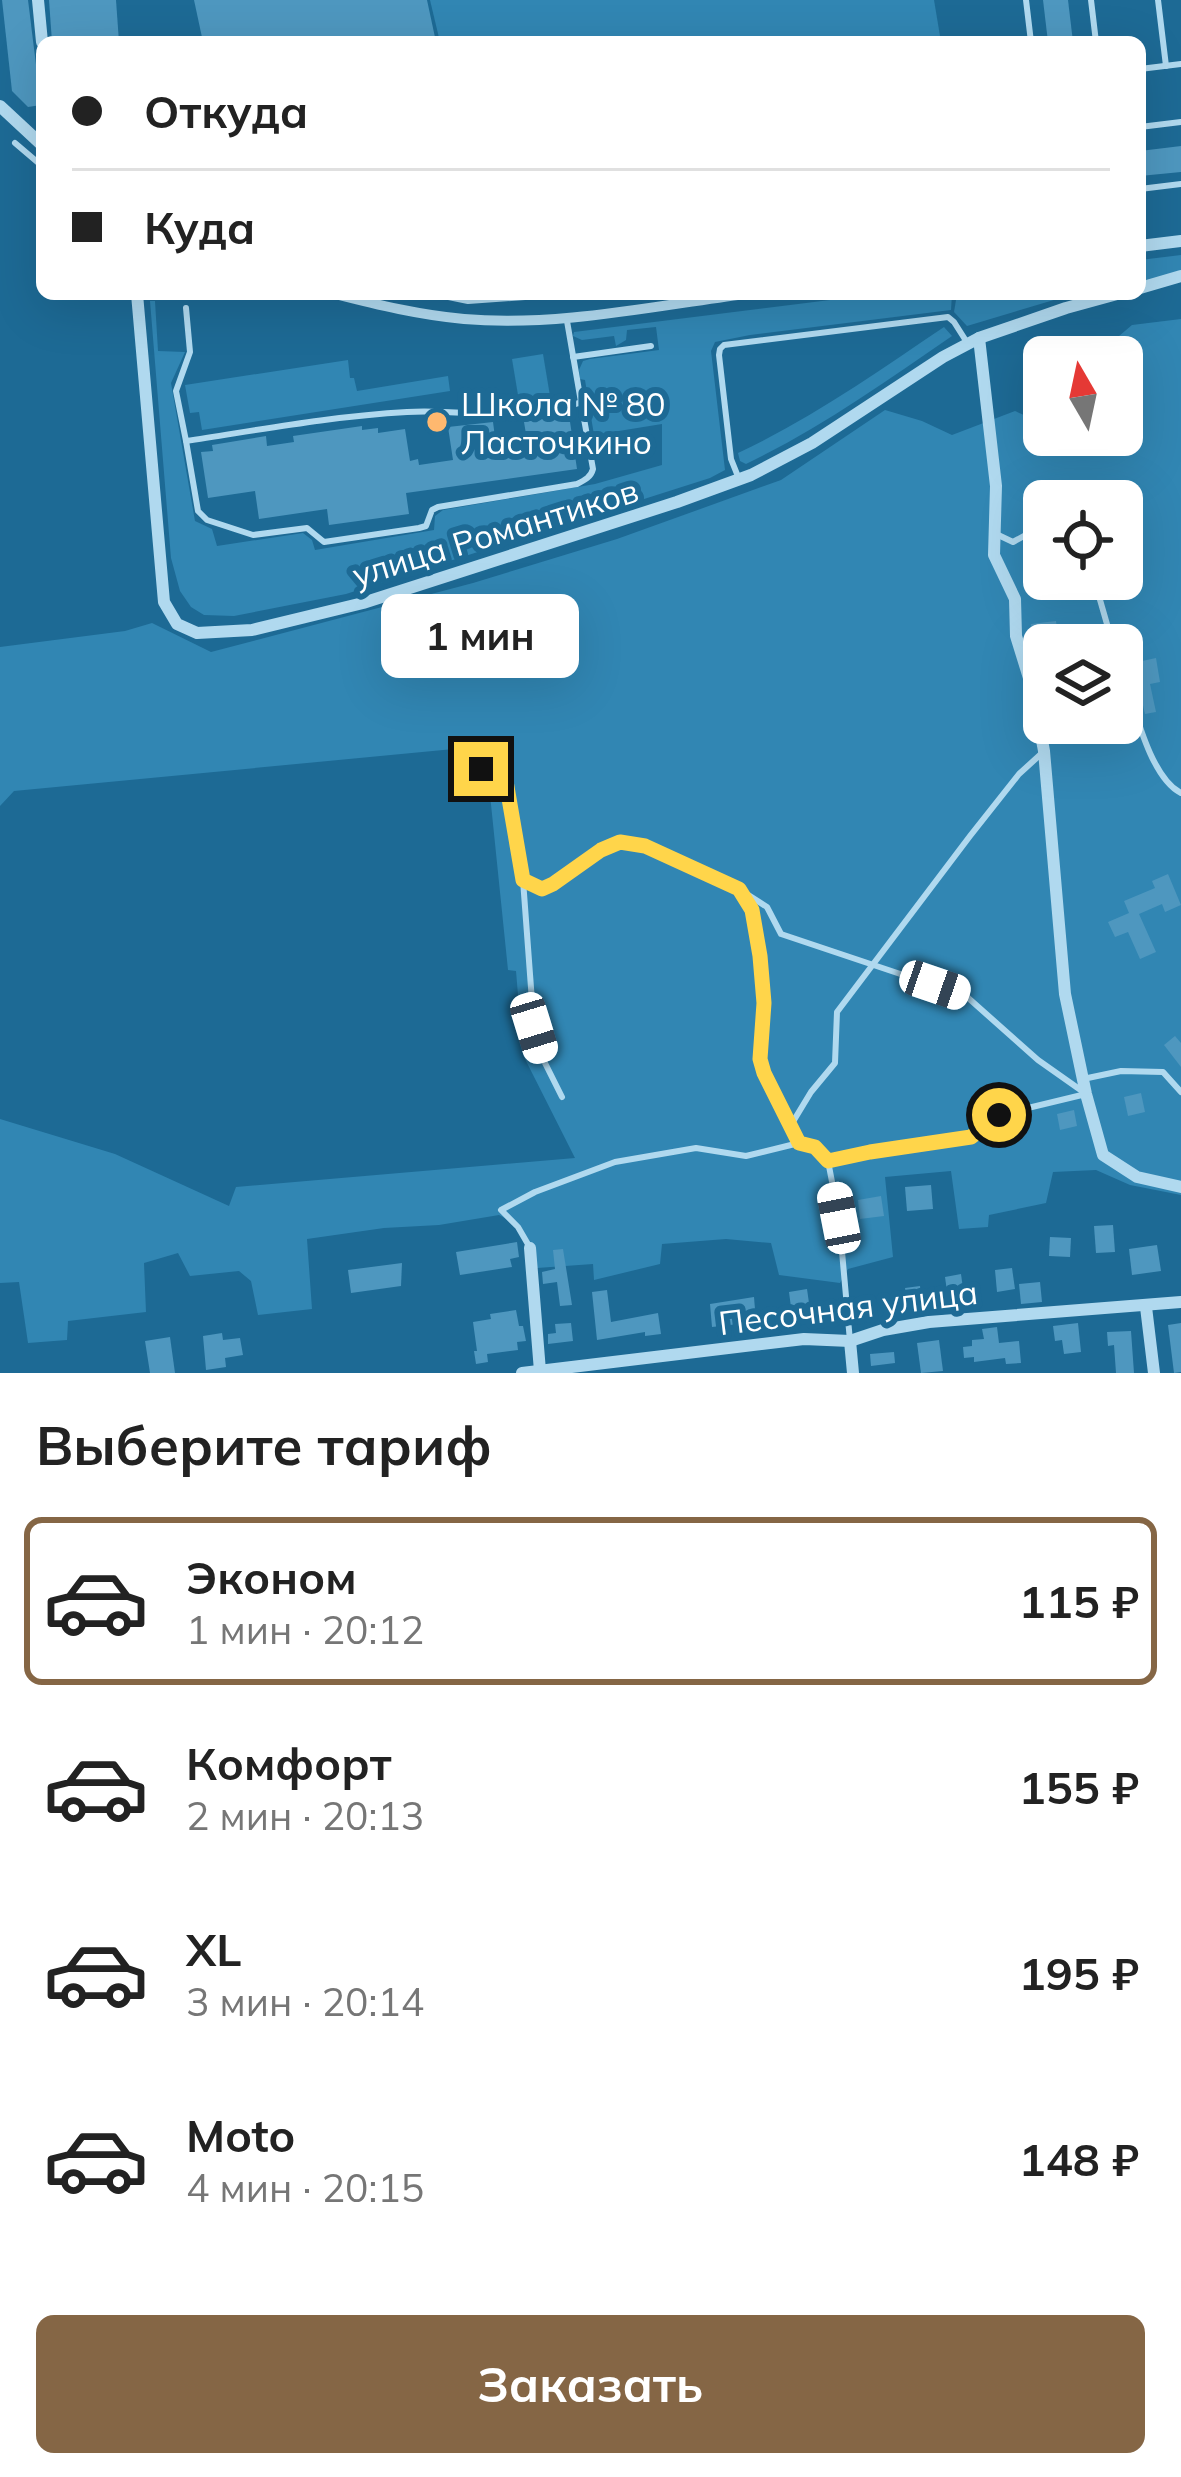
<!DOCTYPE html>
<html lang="ru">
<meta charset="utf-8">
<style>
:root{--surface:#fff;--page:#f6f6f6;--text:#222;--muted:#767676;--line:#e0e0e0;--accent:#856645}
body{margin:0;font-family:Mulish,sans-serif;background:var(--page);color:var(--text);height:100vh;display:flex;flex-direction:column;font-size:45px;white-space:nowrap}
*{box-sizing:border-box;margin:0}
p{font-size:39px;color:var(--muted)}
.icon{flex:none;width:66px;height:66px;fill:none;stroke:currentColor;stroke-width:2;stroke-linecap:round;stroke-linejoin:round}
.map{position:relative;height:1373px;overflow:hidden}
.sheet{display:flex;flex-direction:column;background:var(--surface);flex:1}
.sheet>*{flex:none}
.hud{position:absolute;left:36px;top:36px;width:1110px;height:264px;border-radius:18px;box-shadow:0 12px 48px #0002;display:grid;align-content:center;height:264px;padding:0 36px;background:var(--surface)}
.needle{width:78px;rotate:351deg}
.tools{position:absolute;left:1023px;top:336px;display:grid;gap:24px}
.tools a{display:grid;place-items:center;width:120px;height:120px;border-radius:18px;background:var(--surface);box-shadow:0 12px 48px #0002;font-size:60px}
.end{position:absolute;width:54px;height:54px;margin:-27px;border:15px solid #ffd54a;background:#111;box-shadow:0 0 0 6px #111}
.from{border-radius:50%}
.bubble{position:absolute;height:84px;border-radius:18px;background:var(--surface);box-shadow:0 12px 48px #0002;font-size:39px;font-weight:700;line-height:84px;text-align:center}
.car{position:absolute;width:36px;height:72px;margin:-36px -18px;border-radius:15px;box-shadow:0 0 9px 3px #0007;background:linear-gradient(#fff 24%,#345 0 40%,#fff 0 76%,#345 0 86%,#fff 0)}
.hud b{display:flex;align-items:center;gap:42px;height:114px;font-size:45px}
.hud b+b{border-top:3px solid var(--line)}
.hud i{width:30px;height:30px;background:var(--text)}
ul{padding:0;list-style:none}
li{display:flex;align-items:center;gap:36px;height:168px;margin:0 24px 18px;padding:0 12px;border:6px solid transparent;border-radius:18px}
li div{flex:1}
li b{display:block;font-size:45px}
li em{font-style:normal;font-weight:700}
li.selected{border-color:var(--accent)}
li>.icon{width:108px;height:108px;stroke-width:1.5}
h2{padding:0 36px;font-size:54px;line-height:144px}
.action{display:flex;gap:24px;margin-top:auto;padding:24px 36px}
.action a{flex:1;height:138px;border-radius:18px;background:var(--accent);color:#fff;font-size:48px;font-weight:700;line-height:138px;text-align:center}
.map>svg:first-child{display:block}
.green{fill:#3186b3;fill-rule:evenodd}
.building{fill:#4e97bf}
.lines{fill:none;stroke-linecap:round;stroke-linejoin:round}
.service{stroke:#b0d9ef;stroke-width:6}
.pedestrian{stroke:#b0d9ef;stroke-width:10}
.minor{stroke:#b0d9ef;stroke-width:12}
.route{stroke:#ffd54a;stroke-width:15}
.poi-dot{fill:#feb86f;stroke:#1d6a95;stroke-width:4.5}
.labels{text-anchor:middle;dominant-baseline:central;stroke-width:12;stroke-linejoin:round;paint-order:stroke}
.poi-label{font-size:33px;fill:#fff;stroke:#1d6a95;text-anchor:start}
.street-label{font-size:33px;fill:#fff;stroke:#1d6a95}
</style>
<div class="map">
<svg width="1181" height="1373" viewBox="0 0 1181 1373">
<rect width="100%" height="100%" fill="#1d6a95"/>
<g class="green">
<path d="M430 0H934L941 42H440Z"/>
<path d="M1181 255V271L1140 285V260Z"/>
<path d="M878 294H952L951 310 750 335 715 342 711 351 725 470 710 478 346 594 234 616 204 615 191 607 180 591 171 558 150 301H155L158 351 185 352 171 383 195 521 212 529 217 546 303 533 312 540 315 550 434 530 435 516 443 510 595 484 662 465V424L594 435 585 380 580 379 579 370 583 361 590 359 659 350 656 327 627 330 626 340 616 346 614 336 582 340 573 336 574 332Z"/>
<path d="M957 294H1074L967 326 954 312Z"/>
<path d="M1181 319V1195L1130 1185 1096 1170 1053 1172 1046 1203 989 1215 988 1227 959 1229 951 1171 885 1177 893 1257 848 1269 840 1283 779 1275 771 1243 726 1239 662 1244 660 1264 594 1280 593 1264 537 1268C529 1247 520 1225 499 1215L439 1225 384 1228 307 1239 312 1309 258 1315 251 1281 239 1271 190 1276 178 1253 144 1263 146 1312 68 1321 67 1340 28 1343 19 1282 0 1283V1119L115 1154 229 1206 236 1187 575 1158 523 1055 516 971 508 970 485 746 14 791 0 806V647L125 631 152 623 211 652 473 583 617 539 781 480 885 410 922 421 952 435 1015 411 1044 424V435H1122V357L1065 355 1099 353 1132 325ZM1044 501H1122V579H1044ZM1044 645H1122V723H1044Z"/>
<path d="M944 327 952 336C885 382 819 429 746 464L740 461 738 453C811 419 877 372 944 327Z"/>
<path d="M543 354 550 396 519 401 512 359Z"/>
<path d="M348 360 350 378H354L357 391 448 376 450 391 202 430 199 412 190 413 185 385Z"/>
</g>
<g class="building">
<path d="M2 0H28L41 105 28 107 12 91Z"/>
<path d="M49 0H116L119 42H52Z"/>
<path d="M194 0H427L436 42H203Z"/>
<path d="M1043 0H1068L1073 42H1048Z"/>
<path d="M1181 146V172L1140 176V151Z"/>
<path d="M569 415 577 469 406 493 409 514 329 525 327 509 259 519 255 491 208 498 201 452 213 451 212 445 266 436 267 446 294 442 293 436 362 426V430L378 428V433L405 429 410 461 418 459 419 465 453 460 448 427 493 422 496 445 527 440 524 422Z"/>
<path d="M1056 621 1058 634 1033 637 1031 624Z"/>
<path d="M1156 658 1160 682 1150 684 1156 712 1145 714 1133 663Z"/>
<path d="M1168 874 1181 905 1165 912 1162 904 1139 914 1156 952 1140 959 1128 932 1115 937 1108 922 1129 913 1124 901 1155 888 1152 881Z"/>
<path d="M1175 1036 1181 1043V1067L1164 1045Z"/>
<path d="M1141 1093 1145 1112 1128 1116 1124 1097Z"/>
<path d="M1074 1110 1077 1126 1060 1130 1057 1114Z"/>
<path d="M931 1185 933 1209 907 1211 905 1187Z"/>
<path d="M881 1196 884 1216 860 1219 858 1200Z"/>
<path d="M1113 1225 1115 1252 1096 1253 1094 1226Z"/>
<path d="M1050 1237 1071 1238 1070 1257 1049 1256Z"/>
<path d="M517 1242 519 1257 510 1259 512 1267 460 1275 456 1252Z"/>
<path d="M1157 1245 1161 1271 1132 1275 1129 1249Z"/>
<path d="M563 1249 572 1305 560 1306 557 1282 543 1284 542 1272 555 1269 553 1250Z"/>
<path d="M402 1263 401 1286 351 1293 348 1270Z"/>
<path d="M1012 1268 1015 1289 997 1292 995 1270Z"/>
<path d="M961 1274 965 1303 949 1305 945 1277Z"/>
<path d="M1040 1282 1042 1302 1021 1304 1019 1284Z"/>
<path d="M920 1286 922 1305 908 1307 905 1288Z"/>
<path d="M807 1289 809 1303 818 1302 820 1317 797 1320 796 1314 792 1315 789 1292Z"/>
<path d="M607 1290 611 1322 658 1313 661 1334 645 1336V1332L597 1340 592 1292Z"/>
<path d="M754 1297 756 1322 712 1327 710 1304Z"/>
<path d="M516 1310 519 1326H523L526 1341 517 1342 518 1350 487 1354 488 1362 476 1364 474 1351H477L473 1322 491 1319 490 1314Z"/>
<path d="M571 1323 573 1341 548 1344V1334L556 1333 555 1324Z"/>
<path d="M1078 1323 1081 1352 1064 1354 1062 1340 1055 1341 1053 1326Z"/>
<path d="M1181 1323V1372L1174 1373 1168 1325Z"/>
<path d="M997 1327 999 1343 1019 1341 1021 1363 1006 1364 1005 1358 974 1362V1357L964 1358 963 1347 972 1346V1340L984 1339 982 1329Z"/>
<path d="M1131 1331 1134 1373H1116L1114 1345 1108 1346 1107 1332Z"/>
<path d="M222 1333 223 1340 240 1338 243 1355 225 1358 226 1367 206 1370 203 1336Z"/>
<path d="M170 1337 175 1373H150L145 1341Z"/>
<path d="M939 1340 943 1371 921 1373 917 1343Z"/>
<path d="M894 1352 895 1363 871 1366 870 1354Z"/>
</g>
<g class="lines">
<g class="service">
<path d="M1026 0 1031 42"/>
<path d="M1091 0 1096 42"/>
<path d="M1158 0 1166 66"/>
<path d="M1140 69 1181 64"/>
<path d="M1140 127 1181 122"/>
<path d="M15 143 42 166"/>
<path d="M1140 189 1181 184"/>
<path d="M434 294 468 301 566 294"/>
<path d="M186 308 190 352 176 391 186 441C259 430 333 416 407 412 466 408 525 426 581 402L567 321"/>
<path d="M573 357 651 346"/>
<path d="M186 441 198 511 207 520 253 535 307 528 324 542 419 528 426 526 432 510 438 507 577 484C585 480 591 477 593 469L581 402"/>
<path d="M739 479 731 459 719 355 720 349 724 345 948 317 954 322 968 344"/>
<path d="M994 533 1013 542 1044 525"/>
<path d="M1094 579 1113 645"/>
<path d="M1122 671C1134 704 1149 777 1181 793"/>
<path d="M456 784 466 774 481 769 506 781 523 880 534 1028 544 1061 562 1097"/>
<path d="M523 880 542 889 553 884 601 850 619 842 645 846 739 889 767 907 781 934 966 996 1038 1060 1082 1091"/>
<path d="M742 893C760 925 765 970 763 1006 762 1022 759 1038 760 1055 762 1079 780 1103 791 1125"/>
<path d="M1083 1079 1121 1071 1163 1072 1181 1092"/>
<path d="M799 1143 791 1125 811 1092 835 1063 837 1012 970 836 1019 774 1041 754"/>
<path d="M828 1161 839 1218 850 1341"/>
<path d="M529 1246 518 1227 501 1210 535 1192 615 1162 696 1148 746 1156 799 1143 815 1147 828 1161 870 1152 971 1137 999 1115 1086 1094"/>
</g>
<path class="pedestrian" d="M335 294C378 305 420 315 464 319 557 327 653 306 745 294"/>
<g class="minor">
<path d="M38 0 42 42"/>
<path d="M0 106 42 145"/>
<path d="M1140 246 1181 241"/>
<path d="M1140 288 1181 276"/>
<path d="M137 294 164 602 177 624 197 633 252 630 363 603 677 502 751 475 812 443 943 357 979 338 1066 308 1117 294"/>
<path d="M979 338 996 486 994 555 1015 599 1016 636 1033 691 1044 751 1065 994 1086 1094 1103 1155 1137 1177 1181 1187"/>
<path d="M530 1248 540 1371"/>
<path d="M1146 1307 1154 1373"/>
<path d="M850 1341 853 1373"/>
<path d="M522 1373 804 1339 850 1341 883 1330 929 1322 1181 1302"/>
</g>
</g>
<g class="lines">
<path class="route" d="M481 769 506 781 523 880 542 889 553 884 601 850 620 842 645 846 739 889 752 910 760 956 764 1003 760 1059 764 1073 799 1143 815 1147 828 1161 870 1152 971 1137 999 1115"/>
</g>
<circle class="poi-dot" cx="437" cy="422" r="12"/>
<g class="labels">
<g class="poi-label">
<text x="461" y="403">Школа № 80<tspan x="461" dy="38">Ласточкино</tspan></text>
</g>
<g class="street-label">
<text transform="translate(495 532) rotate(-17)">улица Романтиков</text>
<text transform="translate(848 1307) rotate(-7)">Песочная улица</text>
</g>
</g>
</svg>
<div class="tools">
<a><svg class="needle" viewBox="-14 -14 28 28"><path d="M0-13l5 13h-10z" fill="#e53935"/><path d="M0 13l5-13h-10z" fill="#767676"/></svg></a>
<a><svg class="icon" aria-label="locate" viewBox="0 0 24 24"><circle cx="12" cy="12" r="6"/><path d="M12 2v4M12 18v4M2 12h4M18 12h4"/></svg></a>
<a><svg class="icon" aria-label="layers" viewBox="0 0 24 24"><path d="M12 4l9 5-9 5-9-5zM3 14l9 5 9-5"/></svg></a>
</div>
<i class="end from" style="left:999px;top:1115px"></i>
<i class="end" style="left:481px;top:769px"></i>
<div class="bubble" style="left:381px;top:594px;width:198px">1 мин</div>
<i class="car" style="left:935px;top:985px;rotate:109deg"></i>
<i class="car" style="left:534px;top:1028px;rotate:163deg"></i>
<i class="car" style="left:839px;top:1218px;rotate:349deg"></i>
<div class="hud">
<b><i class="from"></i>Откуда</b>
<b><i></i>Куда</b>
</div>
</div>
<section class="sheet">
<h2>Выберите тариф</h2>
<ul>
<li class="selected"><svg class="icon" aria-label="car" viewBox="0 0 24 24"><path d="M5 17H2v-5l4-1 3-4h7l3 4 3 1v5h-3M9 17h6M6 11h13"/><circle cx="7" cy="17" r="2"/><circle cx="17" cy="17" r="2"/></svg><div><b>Эконом</b><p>1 мин · 20:12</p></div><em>115 ₽</em></li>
<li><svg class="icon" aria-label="car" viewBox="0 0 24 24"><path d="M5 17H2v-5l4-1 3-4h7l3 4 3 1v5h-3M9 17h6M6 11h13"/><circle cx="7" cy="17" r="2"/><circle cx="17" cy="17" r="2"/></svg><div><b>Комфорт</b><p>2 мин · 20:13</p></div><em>155 ₽</em></li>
<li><svg class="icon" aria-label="car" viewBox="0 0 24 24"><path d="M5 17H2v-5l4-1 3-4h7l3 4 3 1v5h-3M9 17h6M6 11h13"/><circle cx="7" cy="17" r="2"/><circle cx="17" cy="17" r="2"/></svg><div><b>XL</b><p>3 мин · 20:14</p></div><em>195 ₽</em></li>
<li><svg class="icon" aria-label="car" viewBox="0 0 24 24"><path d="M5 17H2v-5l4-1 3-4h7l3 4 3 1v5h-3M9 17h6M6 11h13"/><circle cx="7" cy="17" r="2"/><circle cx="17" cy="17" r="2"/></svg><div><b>Moto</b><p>4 мин · 20:15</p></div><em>148 ₽</em></li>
</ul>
<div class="action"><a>Заказать</a></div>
</section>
